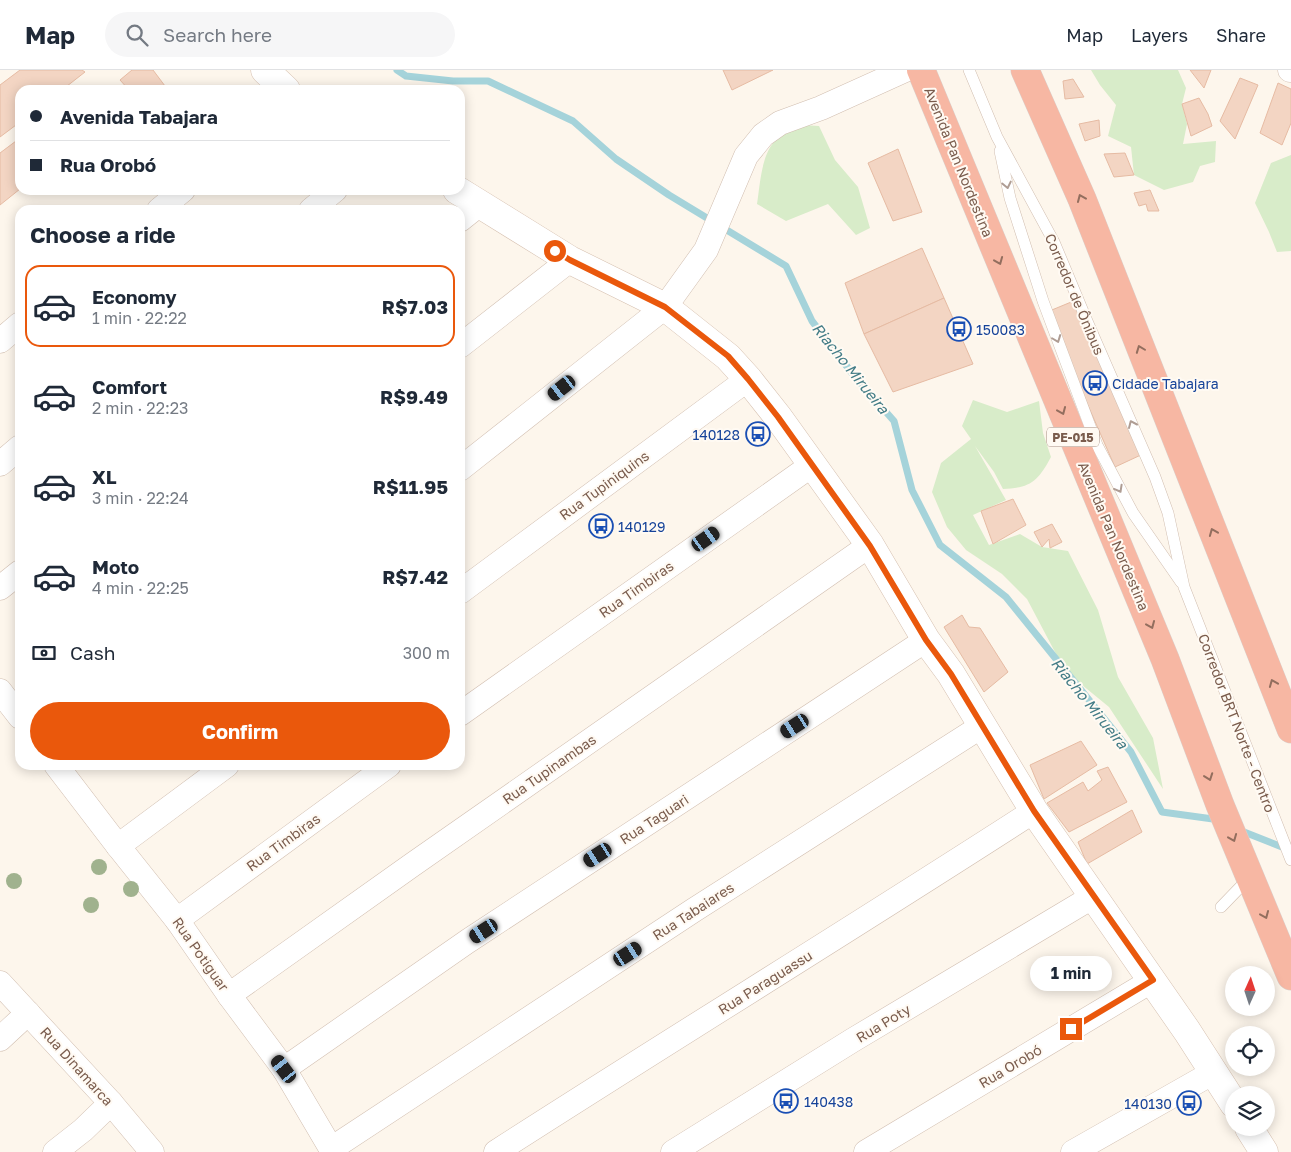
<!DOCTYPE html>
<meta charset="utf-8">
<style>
:root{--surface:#fff;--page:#f6f6f7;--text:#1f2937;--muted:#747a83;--line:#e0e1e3;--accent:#ea580c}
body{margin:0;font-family:"Golos Text",sans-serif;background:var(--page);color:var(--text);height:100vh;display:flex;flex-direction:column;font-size:19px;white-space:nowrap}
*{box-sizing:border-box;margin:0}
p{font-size:16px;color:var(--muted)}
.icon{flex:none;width:28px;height:28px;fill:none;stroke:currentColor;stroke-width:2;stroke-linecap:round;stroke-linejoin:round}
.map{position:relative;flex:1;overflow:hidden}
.sheet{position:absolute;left:15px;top:135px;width:450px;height:565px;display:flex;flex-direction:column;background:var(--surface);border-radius:15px;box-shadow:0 2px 12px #0003}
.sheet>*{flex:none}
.guide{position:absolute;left:15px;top:15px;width:450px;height:110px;border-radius:15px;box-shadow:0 2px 12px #0003;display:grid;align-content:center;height:110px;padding:0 15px;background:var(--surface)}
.needle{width:32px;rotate:3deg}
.controls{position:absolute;left:1225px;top:896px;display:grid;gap:10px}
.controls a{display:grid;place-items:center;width:50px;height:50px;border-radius:50%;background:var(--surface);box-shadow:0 2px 12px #0003;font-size:25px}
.end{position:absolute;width:22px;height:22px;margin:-11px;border:6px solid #ea580c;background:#fff;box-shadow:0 0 0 2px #fff}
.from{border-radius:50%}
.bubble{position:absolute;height:35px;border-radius:18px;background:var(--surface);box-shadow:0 2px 12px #0003;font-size:16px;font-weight:700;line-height:35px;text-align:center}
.car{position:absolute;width:15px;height:30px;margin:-15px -8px;border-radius:6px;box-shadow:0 0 4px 1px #0007;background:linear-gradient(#222 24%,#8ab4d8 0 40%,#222 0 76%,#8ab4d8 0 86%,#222 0)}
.guide b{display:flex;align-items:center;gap:18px;height:48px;font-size:19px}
.guide b+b{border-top:1px solid var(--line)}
.guide i{width:12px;height:12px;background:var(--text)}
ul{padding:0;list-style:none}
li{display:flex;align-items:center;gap:15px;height:82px;margin:0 10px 8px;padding:0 5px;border:2px solid transparent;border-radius:15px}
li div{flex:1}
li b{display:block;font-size:19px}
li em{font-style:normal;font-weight:700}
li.active{border-color:var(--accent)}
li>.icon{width:45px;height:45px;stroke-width:1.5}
h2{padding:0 15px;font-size:22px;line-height:60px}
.pay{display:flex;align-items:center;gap:12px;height:55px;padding:0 15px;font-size:19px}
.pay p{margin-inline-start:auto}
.primary-button{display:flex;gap:10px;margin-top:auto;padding:10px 15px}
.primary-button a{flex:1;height:58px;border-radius:30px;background:var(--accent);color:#fff;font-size:20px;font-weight:700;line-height:58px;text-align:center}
header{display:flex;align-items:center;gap:30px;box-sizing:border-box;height:70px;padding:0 25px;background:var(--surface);border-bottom:1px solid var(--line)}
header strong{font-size:24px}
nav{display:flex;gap:28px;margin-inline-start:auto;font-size:18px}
.search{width:350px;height:45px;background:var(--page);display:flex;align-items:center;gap:12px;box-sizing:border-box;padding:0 18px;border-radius:28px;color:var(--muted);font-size:19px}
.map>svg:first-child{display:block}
.green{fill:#d8ecc9}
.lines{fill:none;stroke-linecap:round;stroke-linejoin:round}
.stream{stroke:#a5d3da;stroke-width:7}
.building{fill:#f3d5c3;stroke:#e6bba3}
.lane-casing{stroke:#d1beb0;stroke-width:12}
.street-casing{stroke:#d1beb0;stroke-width:25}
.secondary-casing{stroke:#d6c0b0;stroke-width:29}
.highway-casing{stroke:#dad1cd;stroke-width:29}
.lane{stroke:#fff;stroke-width:11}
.street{stroke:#fff;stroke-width:24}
.secondary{stroke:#fff;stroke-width:28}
.highway{stroke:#f7b7a3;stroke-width:28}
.tree{fill:#a0b28e}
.oneway{stroke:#af9d94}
.oneway2{stroke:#936e5e}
.route{stroke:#ea580c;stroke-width:6}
.labels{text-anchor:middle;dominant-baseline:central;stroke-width:4;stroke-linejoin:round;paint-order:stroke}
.shield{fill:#fffaf3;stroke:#a28b7f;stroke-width:1}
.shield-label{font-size:12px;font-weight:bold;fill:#7a5c4d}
.street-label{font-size:14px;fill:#7a5c4d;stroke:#fffaf3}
.transit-label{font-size:14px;fill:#164399;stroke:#fffaf3;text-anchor:start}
.water-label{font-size:15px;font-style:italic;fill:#437c86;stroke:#fffaf3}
</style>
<header>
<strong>Map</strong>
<div class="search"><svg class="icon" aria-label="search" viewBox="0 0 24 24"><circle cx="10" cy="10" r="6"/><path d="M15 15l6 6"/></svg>Search here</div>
<nav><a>Map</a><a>Layers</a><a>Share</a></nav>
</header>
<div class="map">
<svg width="1291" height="1082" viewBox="0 0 1291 1082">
<rect width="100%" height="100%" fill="#fdf6ec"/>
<g class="green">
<path d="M1091 0H1178L1186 18 1182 34 1187 54 1183 74 1216 71 1215 92 1200 96 1193 112 1164 120 1134 105 1131 77 1108 66 1116 35 1100 15Z"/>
<path d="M802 55 819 56 835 90 858 117 870 158 856 165 828 134 786 151 757 134C760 116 761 85 775 71 782 64 793 59 802 55Z"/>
<path d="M1291 85V181L1277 182 1269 162 1255 133 1271 93Z"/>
<path d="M973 330 1007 342 1039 331 1043 363 1051 387C1038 411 1031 418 1003 419L994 402 975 376 1006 430 973 445 989 475 1020 464 1042 477 1068 481 1098 540 1118 607 1153 668 1163 719 1109 637 1065 601 1027 529 1002 504 966 480 947 457 932 422 941 393 971 369 962 356Z"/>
</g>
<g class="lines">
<g class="stream">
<path d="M397 0 406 6 453 11H488L573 51 616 89 669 125 786 196 812 251 855 307 894 351 912 420 940 475 1006 527 1131 682 1162 742 1213 749 1220 752"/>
<path d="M1239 760 1287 779"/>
</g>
</g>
<g class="building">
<path d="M20 0H82L85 2 62 20H20V52L0 67V15Z"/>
<path d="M132 0H153L168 20H129L120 10Z"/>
<path d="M723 0H773L732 20Z"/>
<path d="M1190 0H1211L1204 18Z"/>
<path d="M1240 8 1258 15 1235 69 1220 51Z"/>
<path d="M1073 9 1084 27 1065 29 1063 11Z"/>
<path d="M1278 13 1291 19V53L1282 75 1260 63Z"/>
<path d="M1199 28 1208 44 1212 56 1191 66 1182 34Z"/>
<path d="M1099 50 1100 66 1085 71 1079 54Z"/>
<path d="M20 68V119L0 135V83Z"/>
<path d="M898 79 922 142 893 151 868 93Z"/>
<path d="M1125 83 1134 105 1114 107 1104 84Z"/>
<path d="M1150 120 1159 141H1148L1146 134 1139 136 1134 123Z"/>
<path d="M922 178 944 228 864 264 845 213Z"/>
<path d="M944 228 973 294 893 322 864 264Z"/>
<path d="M1076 230 1143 384 1115 397 1047 242Z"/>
<path d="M1013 429 1026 455 993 474 981 441Z"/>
<path d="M1052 454 1062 472 1050 478 1049 469 1042 477 1034 462Z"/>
<path d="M962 545 969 557 980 558 1008 602 984 622 944 557Z"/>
<path d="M1081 671 1097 695 1044 729 1030 695Z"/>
<path d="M1108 697 1127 732 1069 762 1047 733 1083 712 1088 721 1102 710 1097 701Z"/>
<path d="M1132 740 1142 762 1087 794 1078 772Z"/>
</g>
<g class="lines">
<g class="lane-casing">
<g id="lane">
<path d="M969 0 997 67 1054 172 1087 251 1155 407 1168 443 1184 517 1291 790"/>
<path d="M1000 81 1010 128 1043 231 1097 375 1133 443 1181 512"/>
<path d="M1221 837 1249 808"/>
</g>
</g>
<g class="street-casing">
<g id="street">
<path d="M1290 0H1291"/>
<path d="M159 140 183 120"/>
<path d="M311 140 335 120"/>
<path d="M460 150 480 134"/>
<path d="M0 271 20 254"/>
<path d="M460 276 570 190"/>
<path d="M0 394 20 377"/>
<path d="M460 399 665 237 706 180 746 86 763 65 780 53 821 38 905 0"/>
<path d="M0 518 20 502"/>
<path d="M460 522 748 309"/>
<path d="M0 621 20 647"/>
<path d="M460 644 812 395"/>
<path d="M56 695 118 776 177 850 229 925 284 999 333 1082"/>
<path d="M118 776 227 695"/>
<path d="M177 850 389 695"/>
<path d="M0 913 111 1033 152 1082"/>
<path d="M229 925 412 795 870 475"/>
<path d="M0 969 28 943"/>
<path d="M284 999 468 871 926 570"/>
<path d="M331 1079 694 840 982 656"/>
<path d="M55 1082 83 1060 111 1033"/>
<path d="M496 1082C675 967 856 856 1034 741"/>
<path d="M673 1082 853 970 1094 826"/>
<path d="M866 1082 1153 910"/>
<path d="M1073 1082 1214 1002"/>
</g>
</g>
<g class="secondary-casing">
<g id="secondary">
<path d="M265 0 286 20"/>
<path d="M457 120 570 190 665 237 728 287 748 309 778 347 870 475 926 570 951 604 1034 741 1187 961 1234 1034"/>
<path d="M1249 1058 1264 1082"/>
</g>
</g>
<g class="highway-casing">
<g id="highway">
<path d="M921 0 1165 589 1220 735 1291 906"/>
<path d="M1025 0 1082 129 1291 659"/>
</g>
</g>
<use href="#lane" class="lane"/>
<use href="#street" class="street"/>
<use href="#secondary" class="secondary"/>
<use href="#highway" class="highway"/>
</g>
<g class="tree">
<circle cx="99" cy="797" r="8"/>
<circle cx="14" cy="811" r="8"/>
<circle cx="131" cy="819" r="8"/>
<circle cx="91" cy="835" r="8"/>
</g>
<defs><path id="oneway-chevron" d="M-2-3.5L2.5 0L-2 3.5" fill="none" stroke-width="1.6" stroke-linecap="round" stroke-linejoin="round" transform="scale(1.25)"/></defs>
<g class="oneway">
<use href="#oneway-chevron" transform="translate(1007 115) rotate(78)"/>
<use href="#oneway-chevron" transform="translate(1057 269) rotate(69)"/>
<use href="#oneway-chevron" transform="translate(1132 354) rotate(-114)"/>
<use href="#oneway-chevron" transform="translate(1119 419) rotate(61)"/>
</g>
<g class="oneway2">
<use href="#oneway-chevron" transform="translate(1081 128) rotate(-113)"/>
<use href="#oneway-chevron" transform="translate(999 191) rotate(68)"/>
<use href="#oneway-chevron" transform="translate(1140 279) rotate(-111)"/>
<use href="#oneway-chevron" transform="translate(1062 341) rotate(67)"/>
<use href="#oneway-chevron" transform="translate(1213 462) rotate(-112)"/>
<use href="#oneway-chevron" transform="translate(1151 555) rotate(67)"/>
<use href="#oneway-chevron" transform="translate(1273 613) rotate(-112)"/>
<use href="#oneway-chevron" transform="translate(1209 707) rotate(70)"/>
<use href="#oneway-chevron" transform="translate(1233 768) rotate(68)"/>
<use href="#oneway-chevron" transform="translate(1265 845) rotate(67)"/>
</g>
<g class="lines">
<path class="route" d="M555 181 570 190 665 237 728 286 748 309 778 347 870 476 926 570 951 604 1034 741 1153 910 1071 959"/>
</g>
<defs>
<g id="bus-ring" transform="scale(1.25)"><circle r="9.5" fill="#fffaf3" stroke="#1a4fb4" stroke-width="1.5"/><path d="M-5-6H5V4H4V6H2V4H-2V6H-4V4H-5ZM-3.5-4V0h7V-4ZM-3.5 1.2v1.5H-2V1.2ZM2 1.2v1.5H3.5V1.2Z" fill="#1a4fb4"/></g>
</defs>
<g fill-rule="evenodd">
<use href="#bus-ring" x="959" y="259"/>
<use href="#bus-ring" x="1095" y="313"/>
<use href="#bus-ring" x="758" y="364"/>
<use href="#bus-ring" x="601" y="456"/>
<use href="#bus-ring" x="786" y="1031"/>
<use href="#bus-ring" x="1189" y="1033"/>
</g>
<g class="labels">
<rect class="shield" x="1047" y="357.5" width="52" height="19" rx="4"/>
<g class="shield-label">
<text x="1073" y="367">PE-015</text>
</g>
<g class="street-label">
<text transform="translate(959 92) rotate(68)">Avenida Pan Nordestina</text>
<text transform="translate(1075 224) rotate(67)">Corredor de Ônibus</text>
<text transform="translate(604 415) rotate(-36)">Rua Tupiniquins</text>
<text transform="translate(1114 466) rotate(67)">Avenida Pan Nordestina</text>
<text transform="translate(636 519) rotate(-35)">Rua Timbiras</text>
<text transform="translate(1237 653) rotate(69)">Corredor BRT Norte - Centro</text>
<text transform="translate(549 699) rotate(-35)">Rua Tupinambas</text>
<text transform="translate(654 749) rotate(-33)">Rua Taguari</text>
<text transform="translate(283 772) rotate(-36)">Rua Timbiras</text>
<text transform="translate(693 841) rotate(-33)">Rua Tabaiares</text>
<text transform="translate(201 884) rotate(55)">Rua Potiguar</text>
<text transform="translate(765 912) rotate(-32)">Rua Paraguassu</text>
<text transform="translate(883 953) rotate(-31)">Rua Poty</text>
<text transform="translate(77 996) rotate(48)">Rua Dinamarca</text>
<text transform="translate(1010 996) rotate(-31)">Rua Orobó</text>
</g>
<g class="transit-label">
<text x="976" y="259">150083</text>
<text x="1112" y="313">Cidade Tabajara</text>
<text x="740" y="364" text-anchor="end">140128</text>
<text x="618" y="456">140129</text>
<text x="804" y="1031">140438</text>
<text x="1172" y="1033" text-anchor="end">140130</text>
</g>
<g class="water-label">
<text transform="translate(851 298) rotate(51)">Riacho Mirueira</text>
<text transform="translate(1090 633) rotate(51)">Riacho Mirueira</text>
</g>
</g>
</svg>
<div class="controls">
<a><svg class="needle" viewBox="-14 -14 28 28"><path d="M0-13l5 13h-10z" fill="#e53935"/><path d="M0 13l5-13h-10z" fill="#747a83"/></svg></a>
<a><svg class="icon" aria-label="locate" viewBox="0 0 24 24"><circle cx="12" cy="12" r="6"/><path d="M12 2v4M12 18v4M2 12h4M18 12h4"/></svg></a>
<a><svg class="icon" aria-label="layers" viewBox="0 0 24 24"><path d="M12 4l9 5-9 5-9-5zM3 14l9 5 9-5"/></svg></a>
</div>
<i class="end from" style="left:555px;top:181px"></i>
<i class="end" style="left:1071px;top:959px"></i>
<div class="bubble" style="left:1030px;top:886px;width:82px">1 min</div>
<i class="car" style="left:562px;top:318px;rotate:232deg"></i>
<i class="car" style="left:706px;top:469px;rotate:55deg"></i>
<i class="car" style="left:795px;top:656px;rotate:237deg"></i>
<i class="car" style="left:598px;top:785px;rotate:237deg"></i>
<i class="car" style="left:484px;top:861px;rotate:237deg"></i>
<i class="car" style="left:628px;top:884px;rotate:57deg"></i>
<i class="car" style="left:284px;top:999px;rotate:323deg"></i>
<div class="guide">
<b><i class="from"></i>Avenida Tabajara</b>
<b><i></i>Rua Orobó</b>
</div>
<section class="sheet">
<h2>Choose a ride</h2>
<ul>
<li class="active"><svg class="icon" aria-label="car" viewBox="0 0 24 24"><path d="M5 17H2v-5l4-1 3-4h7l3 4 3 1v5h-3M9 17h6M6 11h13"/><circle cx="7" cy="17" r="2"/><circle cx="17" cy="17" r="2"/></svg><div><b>Economy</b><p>1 min · 22:22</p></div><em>R$7.03</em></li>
<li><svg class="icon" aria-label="car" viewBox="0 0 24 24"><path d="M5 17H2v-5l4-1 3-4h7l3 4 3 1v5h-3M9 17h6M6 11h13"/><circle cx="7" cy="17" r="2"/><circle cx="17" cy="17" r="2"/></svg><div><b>Comfort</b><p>2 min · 22:23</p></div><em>R$9.49</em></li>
<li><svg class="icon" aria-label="car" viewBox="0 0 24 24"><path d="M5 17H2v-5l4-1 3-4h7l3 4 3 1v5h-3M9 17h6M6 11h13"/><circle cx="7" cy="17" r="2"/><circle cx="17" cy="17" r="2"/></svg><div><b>XL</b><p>3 min · 22:24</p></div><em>R$11.95</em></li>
<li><svg class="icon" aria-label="car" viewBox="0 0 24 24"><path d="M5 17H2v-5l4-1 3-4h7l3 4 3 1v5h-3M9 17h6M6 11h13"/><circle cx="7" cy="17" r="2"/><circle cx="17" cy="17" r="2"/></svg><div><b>Moto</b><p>4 min · 22:25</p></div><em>R$7.42</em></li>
</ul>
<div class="pay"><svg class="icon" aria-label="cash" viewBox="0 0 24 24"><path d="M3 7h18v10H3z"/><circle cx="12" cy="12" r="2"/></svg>Cash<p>300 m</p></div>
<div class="primary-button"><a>Confirm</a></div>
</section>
</div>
